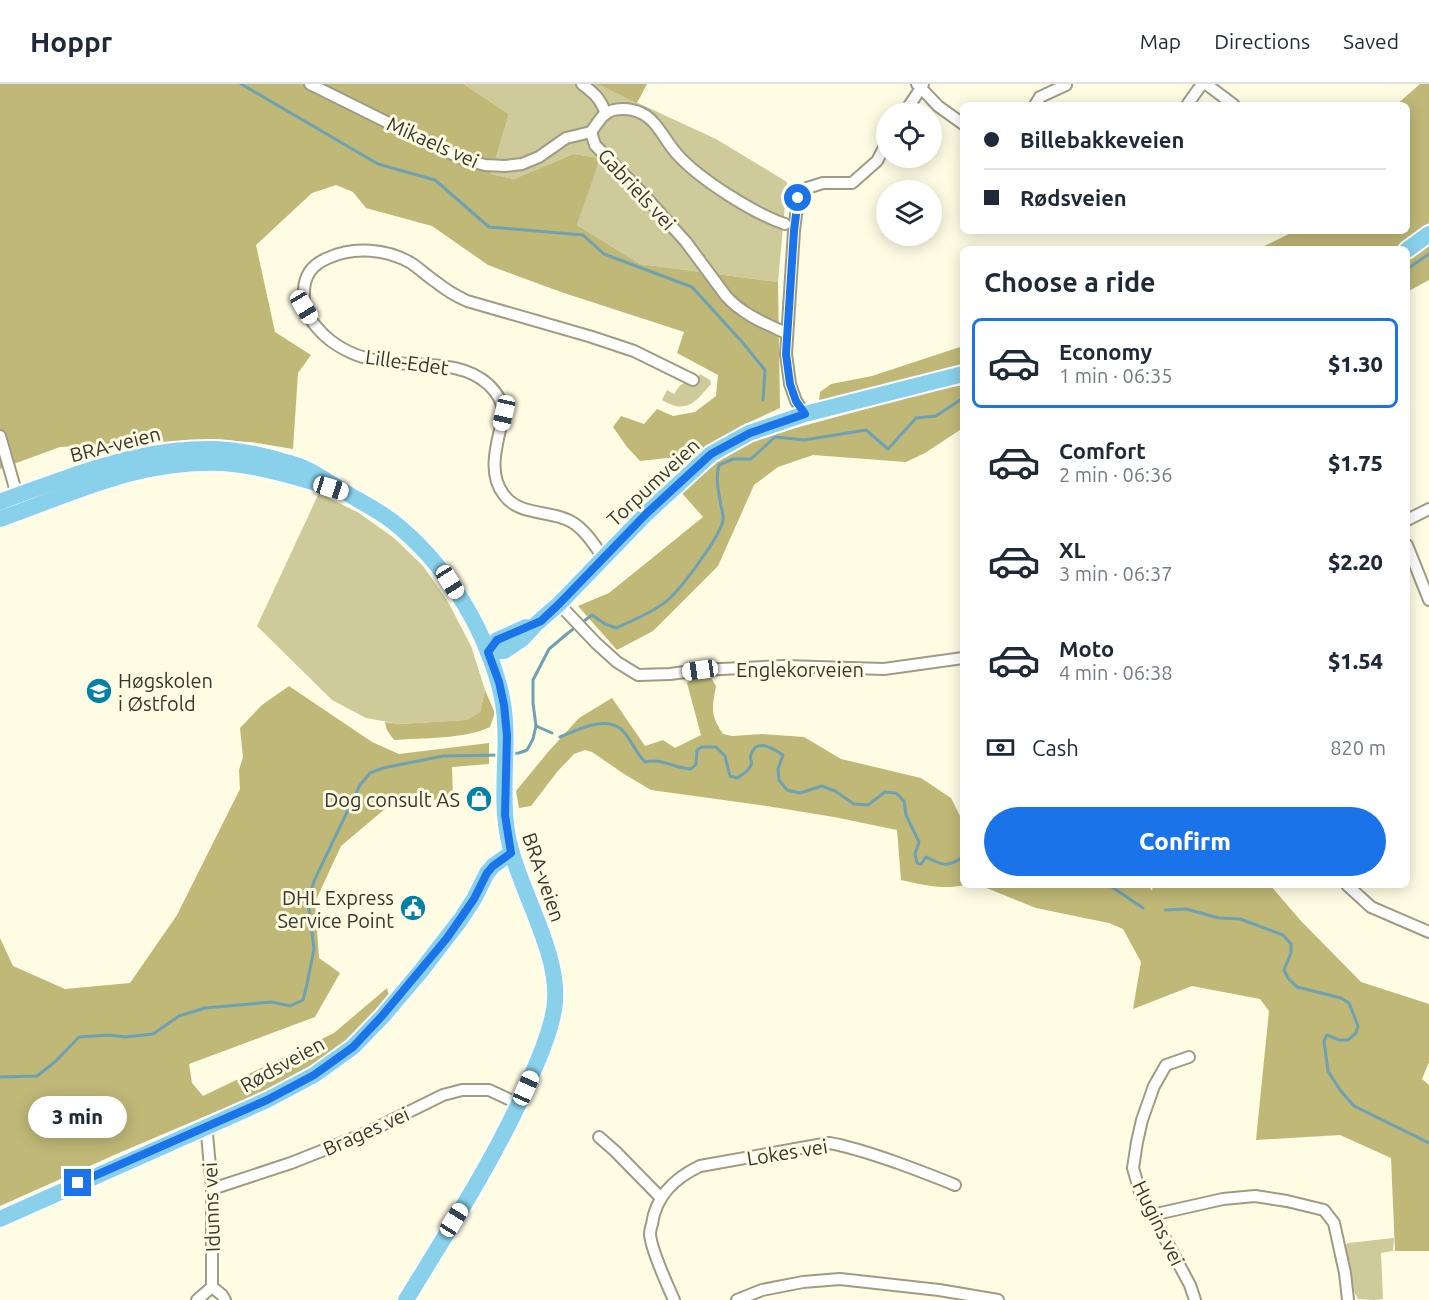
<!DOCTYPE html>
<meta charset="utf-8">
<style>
:root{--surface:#fff;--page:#f6f6f7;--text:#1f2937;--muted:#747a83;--line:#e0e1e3;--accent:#1a73e8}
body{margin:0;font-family:Ubuntu,sans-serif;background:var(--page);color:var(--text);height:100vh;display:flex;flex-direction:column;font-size:22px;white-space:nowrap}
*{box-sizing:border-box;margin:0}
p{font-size:20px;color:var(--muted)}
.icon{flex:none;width:33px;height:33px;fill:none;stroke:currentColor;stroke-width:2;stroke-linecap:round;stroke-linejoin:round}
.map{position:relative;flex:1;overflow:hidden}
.side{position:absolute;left:960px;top:162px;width:450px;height:642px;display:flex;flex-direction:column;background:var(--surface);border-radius:9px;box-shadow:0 3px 15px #0003}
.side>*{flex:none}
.banner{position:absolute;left:960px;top:18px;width:450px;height:132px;border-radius:9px;box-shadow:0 3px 15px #0003;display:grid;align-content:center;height:132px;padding:0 24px;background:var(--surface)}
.tools{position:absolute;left:876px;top:18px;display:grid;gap:12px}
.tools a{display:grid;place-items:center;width:66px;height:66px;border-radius:50%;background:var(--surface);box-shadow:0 3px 15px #0003;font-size:30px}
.end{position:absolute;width:27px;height:27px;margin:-14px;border:8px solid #1a73e8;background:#fff;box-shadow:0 0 0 3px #fff}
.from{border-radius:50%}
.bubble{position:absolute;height:42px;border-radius:21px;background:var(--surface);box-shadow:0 3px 15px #0003;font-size:20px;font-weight:800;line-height:42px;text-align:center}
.car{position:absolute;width:18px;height:36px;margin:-18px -9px;border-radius:8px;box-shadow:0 0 4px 2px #0007;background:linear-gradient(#fff 24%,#345 0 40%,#fff 0 76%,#345 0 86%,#fff 0)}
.banner b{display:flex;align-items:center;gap:21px;height:57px;font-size:22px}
.banner b+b{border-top:2px solid var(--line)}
.banner i{width:15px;height:15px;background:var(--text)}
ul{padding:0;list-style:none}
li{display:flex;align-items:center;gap:18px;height:90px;margin:0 12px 9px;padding:0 12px;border:3px solid transparent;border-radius:9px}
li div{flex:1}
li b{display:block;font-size:22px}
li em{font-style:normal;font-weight:800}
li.current{border-color:var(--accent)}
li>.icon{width:54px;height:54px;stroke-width:1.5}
h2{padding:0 24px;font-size:27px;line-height:72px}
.pay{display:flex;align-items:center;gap:15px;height:66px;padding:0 24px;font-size:22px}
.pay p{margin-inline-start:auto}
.action{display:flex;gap:12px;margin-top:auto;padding:12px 24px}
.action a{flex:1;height:69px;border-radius:36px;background:var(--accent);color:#fff;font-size:24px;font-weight:800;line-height:69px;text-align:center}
header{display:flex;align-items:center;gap:36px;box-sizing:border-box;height:84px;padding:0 30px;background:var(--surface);border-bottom:2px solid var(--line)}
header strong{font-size:28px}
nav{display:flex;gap:33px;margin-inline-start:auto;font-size:21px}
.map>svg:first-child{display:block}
.green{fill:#ceca99}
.forest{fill:#bfb877}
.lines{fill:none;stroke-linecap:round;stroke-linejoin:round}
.stream{stroke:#6ea1b4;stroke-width:3}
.street-casing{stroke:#9e9c85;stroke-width:14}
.primary-casing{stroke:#fff;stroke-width:20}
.street{stroke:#fff;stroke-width:10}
.primary{stroke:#89d0ea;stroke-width:16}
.route{stroke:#1a73e8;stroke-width:8}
.labels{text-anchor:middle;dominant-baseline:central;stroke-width:6;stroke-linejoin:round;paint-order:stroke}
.street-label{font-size:20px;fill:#38372e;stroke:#fefce3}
.poi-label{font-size:20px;fill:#38372e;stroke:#fefce3;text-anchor:end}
</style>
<header>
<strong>Hoppr</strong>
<nav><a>Map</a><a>Directions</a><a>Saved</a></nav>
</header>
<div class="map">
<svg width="1429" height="1216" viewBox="0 0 1429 1216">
<rect width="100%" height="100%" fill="#fefce3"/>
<g class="green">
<path d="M464 0H597L716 55 787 98 778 198 640 180 577 141 599 74 573 70 514 95 491 90 509 30Z"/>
<path d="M700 290 710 296 711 300C695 318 687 331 662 316L667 306 674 310C680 301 682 296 694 301Z"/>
<path d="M319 409 359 429 394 454 423 482 447 516 471 562 485 606 480 628 466 636 400 640 366 634 332 616 257 542Z"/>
<path d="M1394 1154 1393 1167 1381 1169 1383 1215 1374 1216 1358 1215 1353 1206 1345 1162 1348 1159Z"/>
</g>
<g class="forest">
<path d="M0 0H464L509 30 491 90 514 95 573 70 600 74 577 141 640 180 778 198 780 324 741 342 695 371 640 377 627 363 613 343 621 332 644 340 657 325 673 332 695 328 716 312 718 291 677 269 684 248 561 208 488 181 432 142 366 124 353 108 336 101 312 109 256 161 275 248 311 271 298 289 293 365 251 358 199 356 60 363 0 385Z"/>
<path d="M597 0H647L637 19Z"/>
<path d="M1420 0H1429V138L1427 141 1414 153 1394 165H1258L1295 147H1407V21H1396Z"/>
<path d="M1429 162V196L1407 208V176Z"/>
<path d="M963 262V283L934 288 866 307 819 317 820 308 831 300 872 292Z"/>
<path d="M963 301V344L925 369 906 378 813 371 778 383 754 401 718 482 653 547 617 566 578 522 609 509 703 433 681 408 719 377 754 357 799 343 932 307Z"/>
<path d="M711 594 716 602C712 624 710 631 723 650L732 652 762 650 804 653 841 675 921 694 951 714 963 738V801H965C943 806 923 801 901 796L897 746 834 733 760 721 651 706 624 690 592 668 585 666 574 670 557 688 531 722 519 724 516 707 548 668 579 634 612 614 645 662 663 656 675 664 701 651 687 599 692 595Z"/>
<path d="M289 602 372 658 399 670 489 659V680L452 683 453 717 399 713 341 762 315 818 319 874 340 889 315 933 189 980 192 999 203 1012 334 949 387 904 389 912 356 951 323 975 279 1001 121 1068 0 1122V854L13 882 65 905 130 899 177 831 240 705 239 686 243 673 240 644 262 621Z"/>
<path d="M485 606 495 629 490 643C466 655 421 654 394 656L387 646 385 638 400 640 466 636 480 628Z"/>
<path d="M979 801H1148L1152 807 1153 801H1270L1301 837 1361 898 1429 920V978L1422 995 1429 1001V1167H1395L1391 1074 1340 1051 1256 1056 1269 927 1260 915 1192 902 1133 925 1141 878 1123 845 1109 839 1036 824Z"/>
</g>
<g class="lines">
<g class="stream">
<path d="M241 0 378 80 435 96 489 143 583 151 604 170 692 203 743 259 765 286 763 316"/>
<path d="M1407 185 1429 170"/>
<path d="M536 642 552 649"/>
<path d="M560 653C577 646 607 630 623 647 632 657 636 669 645 678 663 674 673 684 691 685L696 680 697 666 702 663H716L725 672 730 692 737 694C742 691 749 687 751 681 753 674 749 678 751 671 756 653 774 665 783 671L778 685 779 696 787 706 800 709 822 702 835 707 854 720 868 721 885 708 896 709 904 717 906 731 919 758 915 770 917 779 921 780 926 773C942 781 947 784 963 773"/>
<path d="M509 670 519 669 527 666 533 655 536 642 533 619V596L549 565 568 549 592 531 605 540 616 544C630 538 658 525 669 515 681 504 721 452 723 436 724 432 722 427 721 422 719 409 715 395 719 381L733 375H751L775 353 804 356 866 346 888 365 916 334 936 332 963 314"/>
<path d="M1091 801H1095"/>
<path d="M1109 801 1143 824"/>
<path d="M1165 826 1186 825 1219 834 1240 835 1283 851 1291 860V869L1284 886 1288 894 1297 903 1341 914 1349 919 1358 942 1356 949 1348 956H1339L1327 951 1324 957 1328 987 1340 1006 1354 1022 1429 1059"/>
<path d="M0 993 37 992 56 977 79 953 109 951 125 953 153 950 179 932 205 924 272 918 290 922 303 916 307 900 314 865 308 817 314 797 360 701 370 689 383 684 443 672 500 671"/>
</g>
<g class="street-casing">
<g id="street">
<path d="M310 0 441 65 466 76 485 81 505 82 522 80 539 73 566 54 591 48"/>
<path d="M582 0C595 10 600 14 606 30"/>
<path d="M923 0 921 4 938 22 963 40"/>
<path d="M1206 0 1234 21"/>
<path d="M1035 21 1040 13 1066 1"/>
<path d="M1187 21 1202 0"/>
<path d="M905 28 921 4 917 0"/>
<path d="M591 48 595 61 643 110 686 158 726 212C742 230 764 239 786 249"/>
<path d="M591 48C595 43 600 34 605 30 614 23 631 24 641 29 657 36 665 57 677 70 699 95 753 129 785 140"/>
<path d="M805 330 796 317 790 300 786 270 794 147 798 114 807 104 823 99H852L877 77 886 60"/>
<path d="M0 352 17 411 16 415"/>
<path d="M1407 436 1429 425"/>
<path d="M1407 461 1429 516"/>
<path d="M603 474C595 461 584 444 570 437 550 426 519 432 504 411 489 392 495 367 500 346 501 340 504 334 503 328 503 318 496 308 489 301 460 274 416 284 380 277 360 274 339 265 324 251 316 243 306 232 304 221 303 217 304 212 304 208 304 191 313 180 328 174 354 162 387 165 411 179 420 185 427 192 436 198 446 206 456 212 467 217L592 253 634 267 693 296"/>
<path d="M559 520 596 559 617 578 638 591 670 590 700 586 784 582 884 585 963 574"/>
<path d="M1347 801 1371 823 1429 848"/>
<path d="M1189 973 1166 981 1154 1002 1142 1036 1137 1058 1133 1084 1140 1108 1190 1201 1195 1216"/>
<path d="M205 1043 207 1050 212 1105V1203L222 1211 225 1216"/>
<path d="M599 1053 615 1067 660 1113"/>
<path d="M212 1105 291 1079 334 1062 366 1049 443 1011 462 1006H489L519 1020"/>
<path d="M1152 1131 1223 1115 1255 1112 1287 1117 1324 1126 1334 1139 1345 1189 1348 1216"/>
<path d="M197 1216 212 1203"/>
<path d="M674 1216C667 1200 651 1166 650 1150 650 1146 651 1143 652 1140 656 1111 675 1094 700 1082L829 1059C853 1063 875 1071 898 1079 917 1086 936 1093 955 1101"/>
<path d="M737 1216 762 1206 803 1198 840 1195 939 1206 998 1216"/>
</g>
</g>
<g class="primary-casing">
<g id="primary">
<path d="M1407 166 1429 150"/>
<path d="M0 418C22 409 44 402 66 394 115 377 158 365 210 365 234 365 257 370 279 376 288 379 296 380 304 384 318 390 330 399 343 407 359 417 376 425 392 437 443 477 482 538 499 601 513 650 499 698 507 747 515 802 564 871 554 926 549 953 537 979 526 1004 493 1078 448 1147 406 1216"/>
<path d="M0 435C74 409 141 375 222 379 255 381 288 391 320 400"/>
<path d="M488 568 504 567 522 555 536 540 559 520 647 429 711 370 749 349 805 330 963 290"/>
<path d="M488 568 497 556 526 543"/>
<path d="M0 1135 267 1016 314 991 353 963 383 932 421 887 461 835 474 815 487 789 493 782 511 769"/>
</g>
</g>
<use href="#street" class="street"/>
<use href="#primary" class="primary"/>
</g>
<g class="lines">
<path class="route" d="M78 1099 267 1016 314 991 353 963 382 932 447 854 474 815 487 789 493 782 511 769 505 731 507 651 504 621 499 598 488 568 497 556 541 537 559 520 647 429 711 370 750 349 805 330 796 317 790 300 786 270 794 147 798 114"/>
</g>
<defs>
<g id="university-disc" transform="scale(1.35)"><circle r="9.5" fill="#0580a6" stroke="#fefce3"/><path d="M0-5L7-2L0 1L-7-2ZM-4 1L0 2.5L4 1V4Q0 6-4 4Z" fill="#fff"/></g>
<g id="shop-disc" transform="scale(1.35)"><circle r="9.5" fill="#0580a6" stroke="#fefce3"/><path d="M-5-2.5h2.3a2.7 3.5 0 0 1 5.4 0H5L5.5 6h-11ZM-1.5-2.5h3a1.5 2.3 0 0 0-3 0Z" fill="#fff"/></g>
<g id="civic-disc" transform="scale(1.35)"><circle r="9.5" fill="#0580a6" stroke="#fefce3"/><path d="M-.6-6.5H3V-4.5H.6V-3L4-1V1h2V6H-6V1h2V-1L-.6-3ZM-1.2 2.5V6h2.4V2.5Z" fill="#fff"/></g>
</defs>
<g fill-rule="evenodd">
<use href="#university-disc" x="99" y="607"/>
<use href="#shop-disc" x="479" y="715"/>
<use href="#civic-disc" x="413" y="824"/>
</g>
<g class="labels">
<g class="street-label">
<text transform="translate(433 58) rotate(24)">Mikaels vei</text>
<text transform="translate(637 105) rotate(47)">Gabriels vei</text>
<text transform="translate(407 278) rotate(8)">Lille-Edet</text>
<text transform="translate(115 360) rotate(-14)">BRA-veien</text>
<text transform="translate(653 398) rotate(-43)">Torpumveien</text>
<text x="800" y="585">Englekorveien</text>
<text transform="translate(544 793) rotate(71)">BRA-veien</text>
<text transform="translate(282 980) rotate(-29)">Rødsveien</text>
<text transform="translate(366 1047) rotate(-24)">Brages vei</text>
<text transform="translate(787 1068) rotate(-9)">Lokes vei</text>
<text transform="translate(211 1123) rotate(-92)">Idunns vei</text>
<text transform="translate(1159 1139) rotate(64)">Hugins vei</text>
</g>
<g class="poi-label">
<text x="118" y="596" text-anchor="start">Høgskolen<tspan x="118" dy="23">i Østfold</tspan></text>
<text x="460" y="715">Dog consult AS</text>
<text x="394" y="813">DHL Express<tspan x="394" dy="23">Service Point</tspan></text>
</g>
</g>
</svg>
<div class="tools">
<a><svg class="icon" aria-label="locate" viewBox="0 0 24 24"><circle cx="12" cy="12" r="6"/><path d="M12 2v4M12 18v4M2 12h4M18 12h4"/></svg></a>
<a><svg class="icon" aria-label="layers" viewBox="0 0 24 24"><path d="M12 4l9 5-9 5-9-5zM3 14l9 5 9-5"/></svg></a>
</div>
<i class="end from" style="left:798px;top:114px"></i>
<i class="end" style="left:78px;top:1099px"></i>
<div class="bubble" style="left:28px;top:1012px;width:99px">3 min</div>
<i class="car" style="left:304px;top:223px;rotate:149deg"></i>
<i class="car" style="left:504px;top:329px;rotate:193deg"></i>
<i class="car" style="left:331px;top:404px;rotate:107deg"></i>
<i class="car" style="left:450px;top:498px;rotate:148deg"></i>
<i class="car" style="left:700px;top:586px;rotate:262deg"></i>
<i class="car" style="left:526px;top:1004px;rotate:24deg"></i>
<i class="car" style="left:454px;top:1136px;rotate:32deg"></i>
<div class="banner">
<b><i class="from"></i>Billebakkeveien</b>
<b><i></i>Rødsveien</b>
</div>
<section class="side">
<h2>Choose a ride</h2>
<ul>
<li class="current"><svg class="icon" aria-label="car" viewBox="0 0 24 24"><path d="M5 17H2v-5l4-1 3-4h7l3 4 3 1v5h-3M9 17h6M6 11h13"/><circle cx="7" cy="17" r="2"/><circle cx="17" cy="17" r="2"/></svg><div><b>Economy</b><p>1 min · 06:35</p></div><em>$1.30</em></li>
<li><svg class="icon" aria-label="car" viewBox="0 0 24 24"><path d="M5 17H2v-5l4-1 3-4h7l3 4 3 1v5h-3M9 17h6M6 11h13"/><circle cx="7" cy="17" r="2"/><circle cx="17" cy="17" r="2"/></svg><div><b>Comfort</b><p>2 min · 06:36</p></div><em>$1.75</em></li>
<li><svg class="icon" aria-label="car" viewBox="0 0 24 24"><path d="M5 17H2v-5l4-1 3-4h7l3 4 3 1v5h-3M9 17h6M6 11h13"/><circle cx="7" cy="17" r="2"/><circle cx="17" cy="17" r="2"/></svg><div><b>XL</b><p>3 min · 06:37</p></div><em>$2.20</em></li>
<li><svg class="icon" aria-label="car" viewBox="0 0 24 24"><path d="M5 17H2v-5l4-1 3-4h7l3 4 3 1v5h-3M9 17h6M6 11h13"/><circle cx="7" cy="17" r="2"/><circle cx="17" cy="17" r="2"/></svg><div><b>Moto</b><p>4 min · 06:38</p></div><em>$1.54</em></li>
</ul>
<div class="pay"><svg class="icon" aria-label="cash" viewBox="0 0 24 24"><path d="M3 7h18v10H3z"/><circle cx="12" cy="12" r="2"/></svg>Cash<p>820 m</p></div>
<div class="action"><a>Confirm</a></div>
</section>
</div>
